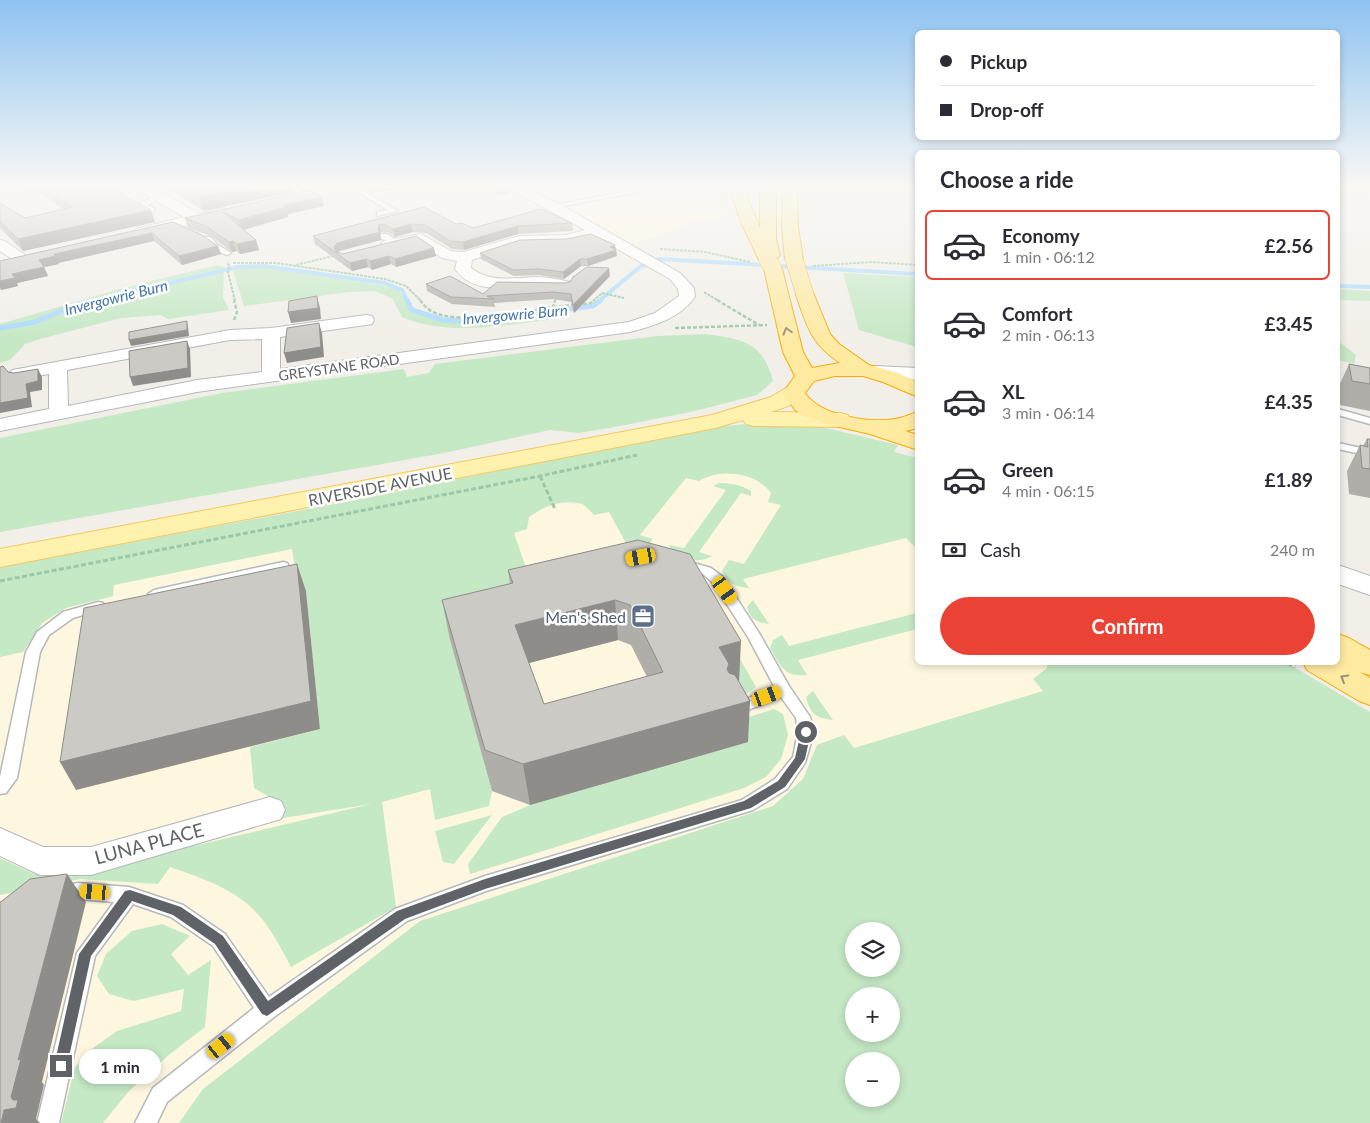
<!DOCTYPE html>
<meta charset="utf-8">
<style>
:root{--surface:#fff;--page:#f2f2f3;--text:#2b2b33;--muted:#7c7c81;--line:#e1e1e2;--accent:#ea4335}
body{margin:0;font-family:Lato,sans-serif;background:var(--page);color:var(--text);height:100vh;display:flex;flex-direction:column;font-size:19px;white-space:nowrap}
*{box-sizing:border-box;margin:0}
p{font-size:16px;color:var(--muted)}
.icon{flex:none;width:28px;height:28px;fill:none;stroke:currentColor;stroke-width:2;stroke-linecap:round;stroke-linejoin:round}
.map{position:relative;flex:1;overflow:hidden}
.sheet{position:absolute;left:915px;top:150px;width:425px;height:515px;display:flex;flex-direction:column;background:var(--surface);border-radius:8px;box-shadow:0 2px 8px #0003}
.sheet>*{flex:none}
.banner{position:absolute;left:915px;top:30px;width:425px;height:110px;border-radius:8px;box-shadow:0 2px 8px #0003;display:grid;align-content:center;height:110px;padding:0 25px;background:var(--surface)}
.controls{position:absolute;left:845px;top:922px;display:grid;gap:10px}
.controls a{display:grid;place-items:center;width:55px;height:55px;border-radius:50%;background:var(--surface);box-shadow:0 2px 8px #0003;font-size:25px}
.end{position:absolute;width:22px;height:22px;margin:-11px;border:6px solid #5f6368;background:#fff;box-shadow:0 0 0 2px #fff}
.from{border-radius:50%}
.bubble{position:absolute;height:35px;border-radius:18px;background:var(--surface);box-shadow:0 2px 8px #0003;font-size:16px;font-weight:700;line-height:35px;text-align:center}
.car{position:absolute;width:15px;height:30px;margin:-15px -8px;border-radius:6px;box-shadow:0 0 4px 1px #0007;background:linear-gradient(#f5c518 24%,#345 0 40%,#f5c518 0 76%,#345 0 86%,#f5c518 0)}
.banner b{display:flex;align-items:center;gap:18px;height:48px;font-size:19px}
.banner b+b{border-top:1px solid var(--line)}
.banner i{width:12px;height:12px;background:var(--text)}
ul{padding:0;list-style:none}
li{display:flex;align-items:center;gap:15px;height:70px;margin:0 10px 8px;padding:0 15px;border:2px solid transparent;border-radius:8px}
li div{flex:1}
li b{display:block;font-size:19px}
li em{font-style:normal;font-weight:700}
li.current{border-color:var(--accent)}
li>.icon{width:45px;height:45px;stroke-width:1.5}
h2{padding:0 25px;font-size:22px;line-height:60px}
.pay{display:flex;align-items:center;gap:12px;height:55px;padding:0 25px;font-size:19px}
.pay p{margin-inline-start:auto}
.primary-button{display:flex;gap:10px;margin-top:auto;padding:10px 25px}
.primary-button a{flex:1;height:58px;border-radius:30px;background:var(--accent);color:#fff;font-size:20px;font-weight:700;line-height:58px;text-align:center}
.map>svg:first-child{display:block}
.commercial{fill:#fef7e0}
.green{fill:#c5e8c5;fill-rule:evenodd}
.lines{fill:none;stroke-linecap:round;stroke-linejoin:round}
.stream-far1{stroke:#aadaff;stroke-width:4}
.stream{stroke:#aadaff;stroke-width:5}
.service-casing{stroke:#b5b8bc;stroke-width:3}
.minor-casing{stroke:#b5b8bc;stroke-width:2}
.tertiary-casing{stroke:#b5b8bc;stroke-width:2}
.primary-casing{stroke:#f2c960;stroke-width:2}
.trunk-casing{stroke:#f9ab00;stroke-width:2}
.path-far3{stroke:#9cc7a9;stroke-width:2;stroke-dasharray:3 1;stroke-linecap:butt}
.path-far2{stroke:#9cc7a9;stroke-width:2.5;stroke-dasharray:4 2;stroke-linecap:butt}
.path-far1{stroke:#9cc7a9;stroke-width:3;stroke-dasharray:5 2.5;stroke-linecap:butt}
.path{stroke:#9cc7a9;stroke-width:4;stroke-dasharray:6 3;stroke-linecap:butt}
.service{fill:#fff;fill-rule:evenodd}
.minor{fill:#fff;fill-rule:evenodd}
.tertiary{fill:#fff;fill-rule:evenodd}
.primary{fill:#fff2af;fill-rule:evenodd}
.trunk{fill:#feeaa1;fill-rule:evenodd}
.trunk-bridge-casing{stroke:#f9ab00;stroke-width:18;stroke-linecap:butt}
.trunk-bridge{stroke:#feeaa1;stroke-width:17}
.wall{fill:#afaea9;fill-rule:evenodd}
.shaded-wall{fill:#8f8d8a}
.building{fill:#cccac5;stroke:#8f8d8a;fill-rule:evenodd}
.oneway{stroke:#97927c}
.route{fill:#5f6368}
.labels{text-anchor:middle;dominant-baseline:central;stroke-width:5;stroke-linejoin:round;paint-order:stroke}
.far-street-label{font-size:14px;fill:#5f6368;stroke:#fff}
.far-water-label{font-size:15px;font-style:italic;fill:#4174aa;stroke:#fff}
.street-label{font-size:16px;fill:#5f6368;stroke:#fff}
.service-label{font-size:16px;fill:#4e5e75;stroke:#fff;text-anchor:end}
.near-street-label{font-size:19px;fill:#5f6368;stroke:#fff}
</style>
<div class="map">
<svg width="1370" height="1123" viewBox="0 0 1370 1123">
<rect width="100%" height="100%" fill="#f1efe8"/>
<g class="commercial">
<path d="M548 188H718L720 203 728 216 692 222 650 239 628 244 531 192Z"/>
<path d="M733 458 917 531V613L789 646 798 660 917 629 918 662 1065 663 1048 697 860 756 844 735 817 745 803 779 773 806 420 921 203 1089 179 1123H0V602L292 549 514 533 529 518 544 507 563 503 583 504 609 512 627 545 640 535 686 478Z"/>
</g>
<g class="green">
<path d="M218 265 224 267 223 298 229 310 168 319 161 315 121 318 40 339 25 344 10 360 0 363V324L127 287Z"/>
<path d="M263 267 388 286 400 291 413 311 439 320 465 321 558 311 564 314 555 319C505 325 450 337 402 317L392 298 374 291 350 292 244 306 233 271 240 268Z"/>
<path d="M843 273 917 277V347L859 330Z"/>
<path d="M1338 289 1370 291V301L1338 300Z"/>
<path d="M706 334C742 339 763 342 773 381L757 395 695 411 615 427 579 433 550 430 444 453 0 532V438L222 393 404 369 407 377 429 373 435 364 657 336Z"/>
<path d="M1338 341 1356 355 1354 364 1338 360Z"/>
<path d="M772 422 813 425 898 445 894 452 917 458V546H914L906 538 743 579 749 588C734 587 729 583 722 571L729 560 744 564 781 505 768 502 771 493C755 472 721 468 699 481L686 478 640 535 653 539 645 550 627 545 609 512 594 515C591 512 586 506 582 504 563 498 543 507 529 517L527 529 514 533 533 588 450 640 492 791 489 806 435 820 430 789 382 802 396 907 291 967C281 948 269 924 253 909 230 887 199 877 170 867L158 884 80 879 0 895V858L34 874 62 877 371 804 277 819 273 799 254 788 250 747 320 729 306 591 297 583 292 549 114 585 113 596 66 608 42 623 23 652 0 657V567L356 500 710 427Z"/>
<path d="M719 483C730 483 742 485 751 491V496L741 493 699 552 712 556C700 564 673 561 669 545L684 548 726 490 713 486Z"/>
<path d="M753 600 769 624C757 622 750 620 747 607Z"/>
<path d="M917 613V629L798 660 807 675C783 677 781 666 770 648L773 640 782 635 789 646Z"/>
<path d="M713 635 736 652 756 687 746 694Z"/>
<path d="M1047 663H1287L1370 712V1123H179L203 1089 420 921 773 806 803 779 817 745 844 735 854 748 1043 691 1033 679 1047 668ZM891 931V969H854V931ZM854 996H891V1034H854ZM854 1061H891V1099H854Z"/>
<path d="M813 691 833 720C816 718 810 714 806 697Z"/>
<path d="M774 709 783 714 788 735 781 759 766 777 744 788 470 874 468 864 502 817 530 805 748 742 736 721Z"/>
<path d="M492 815 454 864 443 862 435 831Z"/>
<path d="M162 924 190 936 171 954 188 975 211 960 205 1027 170 1054 128 1092 103 1123H61L75 1067 93 1048 117 1031 181 1011 184 989 134 1001 109 994 97 976 106 954 132 931Z"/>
</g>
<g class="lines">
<g class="stream-far1">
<path d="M1338 286 1370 287"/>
<path d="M92 301 238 267 264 266 385 283 402 290 407 301"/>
<path d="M599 301 641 266 660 259 918 274"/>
</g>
<g class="stream">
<path d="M407 300 412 310 443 320 465 321 593 306 601 300"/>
<path d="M0 328 35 322 75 305 98 300"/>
</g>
<g class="service-casing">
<g id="service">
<path d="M291 188H298L308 195 303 196Z"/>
<path d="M352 188H359L398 211 377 216V212L388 210Z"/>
<path d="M647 188H659L553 208 549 206Z"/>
<path d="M158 196 163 197 147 205 154 208V212H148L139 206 142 202Z"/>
<path d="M381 234H387L399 242 392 244 381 238Z"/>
<path d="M204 237H210L218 245 231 253 227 255 212 249 204 241Z"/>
<path d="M1338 409 1370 418V424L1338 415Z"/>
<path d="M1338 443 1370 450V456L1338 449Z"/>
<path d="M683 560 711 568 723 577 759 633 789 686 810 717 814 732 805 763 787 789 753 810 486 891 407 921 274 1017 167 1102 157 1123H135L153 1088 254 1008 213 946 171 917 133 904 95 956 59 1123H37L77 953 114 902 78 899 64 901 58 899 55 893 58 887 78 883 129 887 183 905 225 934 269 997 395 909 485 876 742 800 775 779 793 757 798 732 796 718 781 697 740 713 735 714 730 713 728 709 730 705 775 688 748 637 713 583 703 574 679 567 677 564Z"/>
<path d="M283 562 287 563 289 566 287 569 154 598 148 594 154 590Z"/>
<path d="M98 602 103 603 105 606 103 609 73 618 49 635 40 652 17 778 6 793 0 794V777L26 652 37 632 63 612Z"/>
</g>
</g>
<g class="minor-casing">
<g id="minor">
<path d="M508 188H524L558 203 680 273 694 288 695 297C680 318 654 326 630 332L197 392 0 431V419L49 409V374L18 379 12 378 9 374 12 370 18 369 230 330 271 328 366 315 372 316 374 320 372 324 366 325 280 337V369L629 322 655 313 679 296 678 289 670 279 596 237 566 243 520 244 472 260 471 268C491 283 511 278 535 277 546 277 558 279 570 282L572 285 570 288C560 291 549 287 539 287 511 286 474 296 455 269L457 261 442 258 418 242 388 248 383 247 381 244 383 241 421 234 451 251 464 252 519 236 566 235 585 230ZM262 339V372L197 380 68 406 67 370 230 340Z"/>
<path d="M0 240 5 241 25 255 27 258 25 261H15L0 251Z"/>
<path d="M270 797 281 801 285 810 281 819 91 875H40L0 856V828L43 847H91Z"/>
</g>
</g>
<g class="tertiary-casing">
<g id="tertiary">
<path d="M137 188H154L200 214 223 208 229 210 231 213 229 216 141 237 135 235 133 232 135 229 184 217 139 191Z"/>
<path d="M318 188H344L342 191 277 206 272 204 269 201 272 198Z"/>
<path d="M875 366 918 368V380L868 376 864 372 868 368Z"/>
<path d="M1338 565 1370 576V595L1338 584Z"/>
</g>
</g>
<g class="primary-casing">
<path id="primary" d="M794 386 802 388 805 393C797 404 783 408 770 412L840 413 848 415 851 420 848 425 840 427 754 426 746 424 743 420 715 428 0 567V549L712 415 771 397 786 388Z"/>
</g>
<g class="trunk-casing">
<g id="trunk">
<path d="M729 188H743L760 228V194L763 188H777L776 194V240L780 255 773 264 779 265 782 269 803 352 812 368 840 363C810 342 808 328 796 295L798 291 805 289 812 291 814 295 830 334 839 344 869 365 898 373 918 382V397L883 382 863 376H835L814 381 805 393C820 416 869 423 895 419 903 418 910 414 918 412V428L905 431 918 435V450L870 434 831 425 804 416 795 410 783 393 795 376 783 352 764 269 768 265 762 264 759 260 741 222Z"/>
<path d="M783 188H797L798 227 803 259 800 263 794 264 788 263 785 259 782 227Z"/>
<path d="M1338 634 1349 638 1370 650V675L1359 672 1338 659Z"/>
<path d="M1338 659 1370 678V705L1359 701 1307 670 1303 662H1338Z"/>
</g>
</g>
<g class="path-far3">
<path d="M660 249 705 252 750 262"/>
<path d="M233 263H276L385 279 406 286 421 301"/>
<path d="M227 264 229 265 228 272 235 301"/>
<path d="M296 265 333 256"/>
<path d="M813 266 871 262 918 265"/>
<path d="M704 292 719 301"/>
<path d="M555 301 556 298"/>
<path d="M593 301 602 293 624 298"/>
</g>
<g class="path-far2">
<path d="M420 300C423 304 426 308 431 311 458 326 523 312 553 307L555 300"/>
<path d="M717 300 759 325"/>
<path d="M553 307 591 303 595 300"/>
<path d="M234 320 237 312 234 300"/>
<path d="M675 328 767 325"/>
</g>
<g class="path-far1">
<path d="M540 476 555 509"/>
<path d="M0 581 540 476 637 455"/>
</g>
<path class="path" d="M1287 662 1295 667"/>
<use href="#service" class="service"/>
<use href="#minor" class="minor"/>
<use href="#tertiary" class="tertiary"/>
<use href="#primary" class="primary"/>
<use href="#trunk" class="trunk"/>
<g class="trunk-bridge-casing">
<g id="trunk-bridge">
<path d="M794 259 805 295"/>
<path d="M768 260 773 269"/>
</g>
</g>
<use href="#trunk-bridge" class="trunk-bridge"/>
</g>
<g class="wall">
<path d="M24 188H116L124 196 155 222 23 251 0 228V203L25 218 63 209 37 192 32 193Z"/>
<path d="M166 188H292L293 192 204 211 183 198 182 196Z"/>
<path d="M363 188H397L372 193Z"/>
<path d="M310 190 324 206 288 214V217L244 230 256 240 259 250 240 254 236 251 232 252 211 236 188 228 185 218Z"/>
<path d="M424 207 456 224 473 228 572 223 573 231 518 234 464 250 452 249 426 233 413 232 395 237 388 232H381L380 235 381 240 339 251 338 252 343 254 436 256 396 267 391 264 372 270 368 267 352 271 315 244 313 236Z"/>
<path d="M173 222 218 246 221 254 182 265 154 241 58 263 59 264 44 267 48 276 17 283 18 286 1 290 0 288V261Z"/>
<path d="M616 250 617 256 588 266H581L564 279 539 275 514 276 481 259 480 253Z"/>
<path d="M610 276 574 313 571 302 554 299 494 303 495 307 452 304 427 291 426 284 483 294 566 283Z"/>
<path d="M1349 364 1370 368V411L1340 405 1338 388Z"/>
<path d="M1367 439H1370V498L1349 494 1347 471 1360 445 1363 446Z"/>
<path d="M638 540 739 682 748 742 530 805 492 791 450 640 442 600 510 584 508 570ZM618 640 631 645 647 677 544 704 529 663Z"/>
</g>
<g class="shaded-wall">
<path d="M30 188H36L37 192 32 193Z"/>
<path d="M245 188H292L293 192 204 211 200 197Z"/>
<path d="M371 188H397L372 193Z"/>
<path d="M496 188H511L512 192 497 196Z"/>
<path d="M322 197 324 206 288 214V217L242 230 239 220 283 205Z"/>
<path d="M151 210 155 222 23 251 18 239Z"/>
<path d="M379 224 381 232 380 235 381 240 339 251 337 253 335 252 334 247 337 243 378 230Z"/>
<path d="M411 224 413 232 395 237 393 229Z"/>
<path d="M518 226V234L464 250 463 242Z"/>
<path d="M152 233 154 241 58 263 59 264 44 267 48 276 17 283 18 286 1 290 0 287V281L39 260 54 254Z"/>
<path d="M256 240 259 250 240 254 237 244Z"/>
<path d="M233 241 236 251 232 252 229 242Z"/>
<path d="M615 245 617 256 588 266 587 259 610 247Z"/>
<path d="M218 246 221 254 182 265 179 256Z"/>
<path d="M434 248 436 256 396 267 395 259Z"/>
<path d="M389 256 391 264 372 270 370 261Z"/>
<path d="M366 259 368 267 352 271 350 263Z"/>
<path d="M580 259 581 266 564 279 563 272Z"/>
<path d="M609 268 610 276 574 313 573 305Z"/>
<path d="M317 296 320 308 321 319 291 323 288 312Z"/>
<path d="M187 321 188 327 189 336 131 346 129 340Z"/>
<path d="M319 323 322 333 324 357 287 363 284 353Z"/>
<path d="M187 341 190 349 191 377 133 386 130 377Z"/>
<path d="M38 369 42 377V390L30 392 32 407 0 413V403L26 384Z"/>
<path d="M297 564 306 591 320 729 76 790 60 762Z"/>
<path d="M615 600 618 640 521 665 515 625Z"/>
<path d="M741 641 739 682 750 701 748 742 530 805 523 764 719 647Z"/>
<path d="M67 874 86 902 42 1082 44 1085 36 1119 40 1123H1L4 1110 11 1097 18 1060Z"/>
</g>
<g class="building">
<path d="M43 188H116L123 192 119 193 151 210 18 239 0 221V203L25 218 72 207Z"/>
<path d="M184 188H245L200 197Z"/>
<path d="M310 190 322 197 283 205 286 207 239 220 223 212 256 240 237 244 233 241 229 242 208 227 185 218Z"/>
<path d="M424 207 456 224 462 223 473 228 541 209 572 223 518 226 463 242 450 241 425 225 411 224 393 229 387 225 379 224 378 230 380 232 337 243 334 247 336 252 343 254 416 236 434 248 395 259 389 256 370 261 366 259 350 263 313 236Z"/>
<path d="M173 222 200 234 218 246 179 256 152 233 54 254 55 256 39 260 44 267 12 274 15 278 0 281V261Z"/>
<path d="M591 234 615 245 610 247 616 250 587 259H580L563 272 539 269 513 270 480 253 520 240 566 239Z"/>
<path d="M587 267 609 268 573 305 571 294 553 292 487 296 494 299 451 297 426 284 450 276 483 294 497 282 566 283 571 281 573 277Z"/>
<path d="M317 296 318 308 288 312 289 301Z"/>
<path d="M187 321V330L129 340V332Z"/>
<path d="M319 323 321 347 284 353 287 328Z"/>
<path d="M187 341 188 368 130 377 129 351Z"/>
<path d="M1349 364 1370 368V384L1352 381Z"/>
<path d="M3 366 8 372 14 373 38 369V381L26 384 28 398 0 403V367Z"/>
<path d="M1367 439H1370V469L1362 468 1360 445 1368 447Z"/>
<path d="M638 540 690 554 741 641 719 647 729 664 727 669 729 673 735 675 750 701 523 764 485 750 442 600 513 583 508 570ZM615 600 630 605 663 672 544 704 515 625Z"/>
<path d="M297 564 311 701 60 762 84 608Z"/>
<path d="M67 874 18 1060 21 1059 11 1097 13 1100H18L16 1108 4 1110 1 1123H0V902L2 901 30 879Z"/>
</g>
<defs><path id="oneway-chevron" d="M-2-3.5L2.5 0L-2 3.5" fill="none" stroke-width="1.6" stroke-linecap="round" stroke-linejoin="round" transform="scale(1.25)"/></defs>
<g class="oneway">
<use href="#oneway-chevron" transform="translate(787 331) rotate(-106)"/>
<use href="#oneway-chevron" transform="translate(1344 678) rotate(-150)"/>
</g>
<linearGradient id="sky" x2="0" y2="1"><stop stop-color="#8fc3f1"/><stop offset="0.54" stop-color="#f9f8f5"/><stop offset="1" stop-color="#f9f8f5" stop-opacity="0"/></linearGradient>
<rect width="1370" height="345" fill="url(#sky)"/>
<path class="route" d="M806 728 811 732 805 759 785 787 751 808 485 889 405 919 267 1016 262 1014 215 944 173 915 132 901 91 956 67 1066 65 1071 61 1073 56 1071 54 1066 79 954 125 891 130 890 181 907 223 936 268 1001 397 911 485 879 744 801 778 781 795 758 801 732Z"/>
<defs>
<g id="office-square" transform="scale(1.25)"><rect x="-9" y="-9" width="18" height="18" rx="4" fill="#5c6f8a" stroke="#fff"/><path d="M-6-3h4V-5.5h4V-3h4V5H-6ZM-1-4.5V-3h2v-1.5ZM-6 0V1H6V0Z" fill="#fff"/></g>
</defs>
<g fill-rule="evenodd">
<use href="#office-square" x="643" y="616"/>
</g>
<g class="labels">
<g class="far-street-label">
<text transform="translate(339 367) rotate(-8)">GREYSTANE ROAD</text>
</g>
<g class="far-water-label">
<text transform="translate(116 297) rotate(-14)">Invergowrie Burn</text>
<text transform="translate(515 314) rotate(-5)">Invergowrie Burn</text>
</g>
<g class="street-label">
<text transform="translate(380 486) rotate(-11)">RIVERSIDE AVENUE</text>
</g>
<g class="service-label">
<text x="626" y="616">Men's Shed</text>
</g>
<g class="near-street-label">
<text transform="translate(149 843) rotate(-15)">LUNA PLACE</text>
</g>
</g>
</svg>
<div class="controls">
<a><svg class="icon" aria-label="layers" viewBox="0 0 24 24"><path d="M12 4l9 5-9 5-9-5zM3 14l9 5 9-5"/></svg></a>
<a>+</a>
<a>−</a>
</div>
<i class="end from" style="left:806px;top:732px"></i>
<i class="end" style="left:61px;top:1066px"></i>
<div class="bubble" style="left:79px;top:1049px;width:82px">1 min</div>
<i class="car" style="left:641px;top:557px;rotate:260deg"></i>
<i class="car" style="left:725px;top:590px;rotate:144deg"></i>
<i class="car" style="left:767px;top:696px;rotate:70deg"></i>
<i class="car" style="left:95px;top:892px;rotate:275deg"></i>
<i class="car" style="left:221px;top:1046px;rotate:51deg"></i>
<div class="banner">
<b><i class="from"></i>Pickup</b>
<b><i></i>Drop-off</b>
</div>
<section class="sheet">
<h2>Choose a ride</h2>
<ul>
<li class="current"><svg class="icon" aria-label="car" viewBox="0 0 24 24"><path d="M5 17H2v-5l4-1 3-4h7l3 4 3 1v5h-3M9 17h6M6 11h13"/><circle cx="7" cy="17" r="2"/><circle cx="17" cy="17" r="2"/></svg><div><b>Economy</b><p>1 min · 06:12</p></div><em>£2.56</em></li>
<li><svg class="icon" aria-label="car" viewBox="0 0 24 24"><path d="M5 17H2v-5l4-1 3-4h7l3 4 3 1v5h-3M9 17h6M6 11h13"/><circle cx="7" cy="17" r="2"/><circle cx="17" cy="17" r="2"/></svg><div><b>Comfort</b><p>2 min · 06:13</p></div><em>£3.45</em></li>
<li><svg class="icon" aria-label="car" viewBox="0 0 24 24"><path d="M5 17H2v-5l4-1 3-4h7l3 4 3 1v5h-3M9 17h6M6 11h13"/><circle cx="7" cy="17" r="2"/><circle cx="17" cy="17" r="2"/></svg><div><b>XL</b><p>3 min · 06:14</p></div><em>£4.35</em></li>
<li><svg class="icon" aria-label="car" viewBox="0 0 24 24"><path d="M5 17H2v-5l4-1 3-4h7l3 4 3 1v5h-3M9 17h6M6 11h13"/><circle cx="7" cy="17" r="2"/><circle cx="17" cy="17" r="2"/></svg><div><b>Green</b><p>4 min · 06:15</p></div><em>£1.89</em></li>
</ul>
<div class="pay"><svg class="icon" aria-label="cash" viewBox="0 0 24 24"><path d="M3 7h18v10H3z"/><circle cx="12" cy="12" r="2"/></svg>Cash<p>240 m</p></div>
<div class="primary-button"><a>Confirm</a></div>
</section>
</div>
